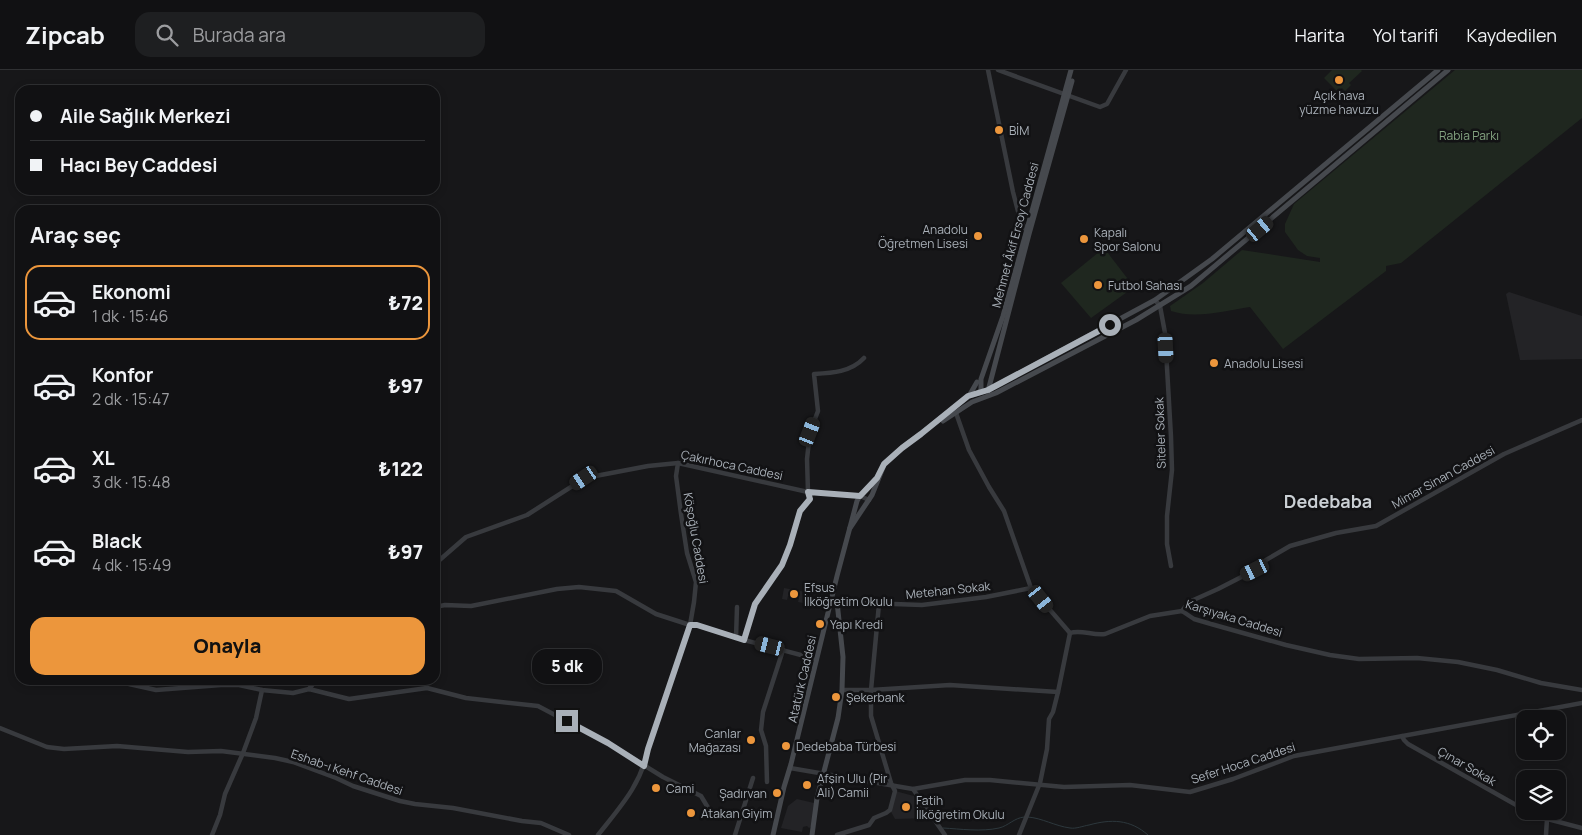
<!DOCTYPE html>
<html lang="tr">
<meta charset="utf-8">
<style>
:root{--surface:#111113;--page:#1e1f21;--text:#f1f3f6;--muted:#9c9da0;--line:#303133;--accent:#ec963c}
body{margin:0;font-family:Manrope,sans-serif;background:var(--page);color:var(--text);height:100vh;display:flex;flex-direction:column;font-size:19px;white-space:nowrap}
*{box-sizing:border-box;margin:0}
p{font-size:16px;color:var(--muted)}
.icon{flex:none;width:28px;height:28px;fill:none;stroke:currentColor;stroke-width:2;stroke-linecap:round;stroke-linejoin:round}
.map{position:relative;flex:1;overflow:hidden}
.side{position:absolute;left:15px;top:135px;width:425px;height:480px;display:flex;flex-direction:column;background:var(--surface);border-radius:15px;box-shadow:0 2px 8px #0003,0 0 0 1px var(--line)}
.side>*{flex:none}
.top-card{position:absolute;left:15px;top:15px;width:425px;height:110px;border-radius:15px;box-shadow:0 2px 8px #0003,0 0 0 1px var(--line);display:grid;align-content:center;height:110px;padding:0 15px;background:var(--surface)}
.fabs{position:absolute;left:1516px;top:640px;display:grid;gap:10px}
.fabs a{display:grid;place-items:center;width:50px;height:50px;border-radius:10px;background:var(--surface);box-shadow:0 2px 8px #0003,0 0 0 1px var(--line);font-size:25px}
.end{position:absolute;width:22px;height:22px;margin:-11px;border:6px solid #a9b0b8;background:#111;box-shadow:0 0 0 2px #111}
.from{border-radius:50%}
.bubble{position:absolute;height:35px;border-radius:15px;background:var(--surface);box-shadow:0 2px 8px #0003,0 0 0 1px var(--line);font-size:16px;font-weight:800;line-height:35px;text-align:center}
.car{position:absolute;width:15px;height:30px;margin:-15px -8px;border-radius:6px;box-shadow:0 0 4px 1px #0007;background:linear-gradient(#222 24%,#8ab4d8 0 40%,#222 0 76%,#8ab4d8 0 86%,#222 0)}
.top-card b{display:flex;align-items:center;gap:18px;height:48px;font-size:19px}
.top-card b+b{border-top:1px solid var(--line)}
.top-card i{width:12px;height:12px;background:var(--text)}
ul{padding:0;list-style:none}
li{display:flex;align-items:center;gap:15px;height:75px;margin:0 10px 8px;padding:0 5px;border:2px solid transparent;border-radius:15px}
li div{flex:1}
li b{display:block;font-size:19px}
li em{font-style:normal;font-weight:800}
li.selected{border-color:var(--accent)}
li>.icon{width:45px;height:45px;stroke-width:1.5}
h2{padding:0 15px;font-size:22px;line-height:60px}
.action{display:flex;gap:10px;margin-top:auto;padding:10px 15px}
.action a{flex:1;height:58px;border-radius:15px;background:var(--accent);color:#111;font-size:20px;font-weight:800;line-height:58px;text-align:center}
header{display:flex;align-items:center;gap:30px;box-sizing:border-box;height:70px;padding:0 25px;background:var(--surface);border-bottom:1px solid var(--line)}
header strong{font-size:24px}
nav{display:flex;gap:28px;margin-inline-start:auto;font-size:18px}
.search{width:350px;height:45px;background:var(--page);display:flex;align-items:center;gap:12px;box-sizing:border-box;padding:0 18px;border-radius:15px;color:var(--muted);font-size:19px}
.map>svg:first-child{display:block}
.built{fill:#232326}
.green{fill:#1f271f}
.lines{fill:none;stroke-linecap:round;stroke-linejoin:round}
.stream{stroke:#2d383d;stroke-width:1}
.tertiary{stroke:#383a3e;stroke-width:4.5}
.secondary{stroke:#46494e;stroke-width:5}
.route{stroke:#a9b0b8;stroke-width:6}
.poi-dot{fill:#ec963c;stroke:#121214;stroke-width:2}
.labels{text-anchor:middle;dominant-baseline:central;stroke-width:5;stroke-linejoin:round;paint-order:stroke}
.poi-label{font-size:12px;fill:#a9b0b8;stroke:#121214;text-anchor:start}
.park-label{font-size:12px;fill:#84a381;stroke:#121214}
.street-label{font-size:12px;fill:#a9b0b8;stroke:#121214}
.district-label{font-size:18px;font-weight:bold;fill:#cacfd4;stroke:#121214}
</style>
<header>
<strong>Zipcab</strong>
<div class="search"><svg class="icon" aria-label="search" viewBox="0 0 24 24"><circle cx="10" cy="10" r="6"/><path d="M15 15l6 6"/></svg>Burada ara</div>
<nav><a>Harita</a><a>Yol tarifi</a><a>Kaydedilen</a></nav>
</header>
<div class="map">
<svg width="1582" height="765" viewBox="0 0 1582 765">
<rect width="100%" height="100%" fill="#171719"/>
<g class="built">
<path d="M1509 222 1582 246V289L1520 290 1506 224Z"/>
<path d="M784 518 806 522 803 533 798 532 799 528 788 526 787 530 782 529Z"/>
<path d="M895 721 914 726 930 748 895 749 890 740Z"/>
<path d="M797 729 814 733 816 738 812 756 809 758 807 756 803 757 802 762 781 758 788 736Z"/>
</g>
<g class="green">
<path d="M1332 0H1361L1362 1 1349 13 1351 15 1345 21 1342 18 1338 22 1324 8Z"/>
<path d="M1455 0H1582V48L1401 193 1386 196V201L1283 279 1250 237C1225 241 1195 249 1171 241L1170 236 1203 213 1242 180 1320 192V188L1307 186 1298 180 1285 162V154L1294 134Z"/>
<path d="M1104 178 1134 217 1091 248 1061 213Z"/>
</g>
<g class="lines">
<g class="stream">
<path d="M1028 747C1042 748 1055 756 1070 758 1076 759 1083 756 1089 755 1111 749 1130 749 1148 765"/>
<path d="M943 758C961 759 981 762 999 758 1008 756 1014 748 1024 747"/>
</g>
<g class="tertiary">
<path d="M988 0 1013 122 1020 149 1026 160"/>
<path d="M998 0 1100 37 1107 34 1126 0"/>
<path d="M1155 230 1160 236 1165 263 1171 367 1172 400 1167 446V474L1171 496"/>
<path d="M956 343 969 380 989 417 1004 441 1031 518 1070 563C1081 559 1093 566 1105 564L1150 546 1182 541 1194 549 1211 554 1286 575 1330 585 1359 589 1417 588 1458 592 1497 600 1541 613 1582 620"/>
<path d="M435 494 466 467 527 445 585 408 648 396 678 393 808 422 860 426 869 430"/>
<path d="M837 532 922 535 986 527 1031 518"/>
<path d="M435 537 445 535 471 536 557 519 579 517 616 521 656 544 690 555H697L744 570 816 589"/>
<path d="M1182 541 1189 532 1218 519 1255 500 1266 490 1290 476 1336 463 1376 456 1504 384 1582 350"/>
<path d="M736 568 737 537"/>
<path d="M744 570 755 534 782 495 790 475 800 441 810 429 808 422 807 389 810 362 818 341 814 304C832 303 851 302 864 288"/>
<path d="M129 614 156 620 221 615H239L262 620 293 623 309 619 349 629 427 618 466 628 538 636 608 673 663 707 701 726 713 746"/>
<path d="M309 619 316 610"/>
<path d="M842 620H871L950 615 1058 622"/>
<path d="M0 658 47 677 64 679 117 676 188 682 221 681 275 688 293 692 336 708 353 716 400 731 415 734 453 738 522 751 541 753 569 765"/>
<path d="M1402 666 1404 670 1408 674 1525 740"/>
<path d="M790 698 913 719 965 710H990L1064 717 1130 715 1190 722 1233 709 1294 686 1582 633"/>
<path d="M767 712 766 676 761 660 763 642 783 580"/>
<path d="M913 719 945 765"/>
<path d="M1527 741 1536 746 1582 758"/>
<path d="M212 765 220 745 225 724 243 683 256 648 262 620"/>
<path d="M598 765C620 737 641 715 648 679L690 555 694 532 696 512 687 483 681 444 676 406 678 393"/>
<path d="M735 765 753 708"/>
<path d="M837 765 869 755 874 748 886 743 890 740 895 721 891 713 871 646V620L879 534"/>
<path d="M1019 765 1040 713 1047 679 1049 649 1053 642 1058 622 1070 563"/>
<path d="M1546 765 1547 749"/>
</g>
<g class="secondary">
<path d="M988 321 1029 164 1072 11"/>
<path d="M978 323 981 320V309L1003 246 1071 0"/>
<path d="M969 326 977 312"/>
<path d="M943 351 972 332 996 323 1136 250 1191 216 1448 0"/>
<path d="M850 458 872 425 884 395 902 378 969 326 988 320 1155 230 1212 189 1438 0"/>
<path d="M773 765 784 717 791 694 837 506 857 431 860 426 875 411"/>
<path d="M812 765 817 728 838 648 842 620 843 587 837 532H831"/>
</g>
</g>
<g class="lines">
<path class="route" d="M567 651 608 673 644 696 648 679 690 555H697L744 570 755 534 782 495 790 475 800 441 810 429 808 422 860 426 877 408 884 394 902 378 921 364 968 326 988 320 1110 255"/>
</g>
<g class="poi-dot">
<circle cx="1339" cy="10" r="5"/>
<circle cx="999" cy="60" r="5"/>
<circle cx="978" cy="166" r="5"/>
<circle cx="1084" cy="169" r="5"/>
<circle cx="1098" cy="215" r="5"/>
<circle cx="1214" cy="293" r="5"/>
<circle cx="794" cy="524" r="5"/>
<circle cx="820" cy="554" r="5"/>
<circle cx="836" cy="627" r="5"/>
<circle cx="751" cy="670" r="5"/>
<circle cx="786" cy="676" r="5"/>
<circle cx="807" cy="715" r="5"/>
<circle cx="656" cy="718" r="5"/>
<circle cx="777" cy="723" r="5"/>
<circle cx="906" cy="737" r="5"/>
<circle cx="691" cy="743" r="5"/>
</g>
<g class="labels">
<g class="poi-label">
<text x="1339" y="25" text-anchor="middle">Açık hava<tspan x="1339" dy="14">yüzme havuzu</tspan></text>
<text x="1009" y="60">BİM</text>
<text x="968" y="159" text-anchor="end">Anadolu<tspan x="968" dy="14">Öğretmen Lisesi</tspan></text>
<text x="1094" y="162">Kapalı<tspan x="1094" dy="14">Spor Salonu</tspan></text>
<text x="1108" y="215">Futbol Sahası</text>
<text x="1224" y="293">Anadolu Lisesi</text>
<text x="804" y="517">Efsus<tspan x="804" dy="14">İlköğretim Okulu</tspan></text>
<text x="830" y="554">Yapı Kredi</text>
<text x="846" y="627">Şekerbank</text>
<text x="741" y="663" text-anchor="end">Canlar<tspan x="741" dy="14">Mağazası</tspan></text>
<text x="796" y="676">Dedebaba Türbesi</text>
<text x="817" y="708">Afşin Ulu (Pir<tspan x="817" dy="14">Ali) Camii</tspan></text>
<text x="666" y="718">Cami</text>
<text x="767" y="723" text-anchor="end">Şadırvan</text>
<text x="916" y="730">Fatih<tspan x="916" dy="14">İlköğretim Okulu</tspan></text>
<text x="701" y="743">Atakan Giyim</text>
</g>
<g class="park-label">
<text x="1469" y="65">Rabia Parkı</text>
</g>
<g class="street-label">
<text transform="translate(1015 165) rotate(-75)">Mehmet Âkif Ersoy Caddesi</text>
<text transform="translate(1160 363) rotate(-92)">Siteler Sokak</text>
<text transform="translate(732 395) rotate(12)">Çakırhoca Caddesi</text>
<text transform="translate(1443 407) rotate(-29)">Mimar Sinan Caddesi</text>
<text transform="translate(696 468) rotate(80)">Köşoğlu Caddesi</text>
<text transform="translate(948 520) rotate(-6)">Metehan Sokak</text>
<text transform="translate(1234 548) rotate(17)">Karşıyaka Caddesi</text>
<text transform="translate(802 609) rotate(-77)">Atatürk Caddesi</text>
<text transform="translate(1243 693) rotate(-18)">Sefer Hoca Caddesi</text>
<text transform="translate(1467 696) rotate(30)">Çınar Sokak</text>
<text transform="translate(347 702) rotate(19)">Eshab-ı Kehf Caddesi</text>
</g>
<g class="district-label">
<text x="1328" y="431">Dedebaba</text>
</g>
</g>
</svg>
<div class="fabs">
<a><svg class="icon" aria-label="locate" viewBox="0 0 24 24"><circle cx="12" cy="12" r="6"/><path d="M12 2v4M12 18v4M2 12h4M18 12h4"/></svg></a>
<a><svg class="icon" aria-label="layers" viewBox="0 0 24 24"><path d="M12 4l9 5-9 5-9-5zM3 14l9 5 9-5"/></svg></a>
</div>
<i class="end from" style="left:1110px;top:255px"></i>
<i class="end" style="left:567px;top:651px"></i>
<div class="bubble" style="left:532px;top:579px;width:70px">5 dk</div>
<i class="car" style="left:1260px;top:159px;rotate:50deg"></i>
<i class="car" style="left:1166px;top:278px;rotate:177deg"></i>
<i class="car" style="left:810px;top:362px;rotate:21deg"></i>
<i class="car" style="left:584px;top:408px;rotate:236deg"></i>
<i class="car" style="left:1255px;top:500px;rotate:244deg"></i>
<i class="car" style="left:1041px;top:529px;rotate:141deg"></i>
<i class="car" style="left:770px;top:576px;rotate:284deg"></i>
<div class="top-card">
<b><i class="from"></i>Aile Sağlık Merkezi</b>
<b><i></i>Hacı Bey Caddesi</b>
</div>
<section class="side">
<h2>Araç seç</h2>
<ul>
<li class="selected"><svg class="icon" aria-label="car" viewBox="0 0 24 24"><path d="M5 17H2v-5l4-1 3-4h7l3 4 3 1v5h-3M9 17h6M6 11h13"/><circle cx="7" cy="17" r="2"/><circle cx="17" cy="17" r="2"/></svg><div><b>Ekonomi</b><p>1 dk · 15:46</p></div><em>₺72</em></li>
<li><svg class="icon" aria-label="car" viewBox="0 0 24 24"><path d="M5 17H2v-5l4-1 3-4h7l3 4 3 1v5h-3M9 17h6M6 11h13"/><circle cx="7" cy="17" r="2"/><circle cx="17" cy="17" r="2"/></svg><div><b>Konfor</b><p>2 dk · 15:47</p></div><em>₺97</em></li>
<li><svg class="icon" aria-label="car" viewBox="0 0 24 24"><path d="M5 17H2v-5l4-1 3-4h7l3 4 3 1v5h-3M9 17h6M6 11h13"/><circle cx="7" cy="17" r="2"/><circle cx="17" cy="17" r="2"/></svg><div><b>XL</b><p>3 dk · 15:48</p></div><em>₺122</em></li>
<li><svg class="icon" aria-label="car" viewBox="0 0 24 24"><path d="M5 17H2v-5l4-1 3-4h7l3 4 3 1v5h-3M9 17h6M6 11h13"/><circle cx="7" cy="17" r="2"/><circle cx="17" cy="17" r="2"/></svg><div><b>Black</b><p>4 dk · 15:49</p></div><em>₺97</em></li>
</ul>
<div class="action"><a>Onayla</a></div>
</section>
</div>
